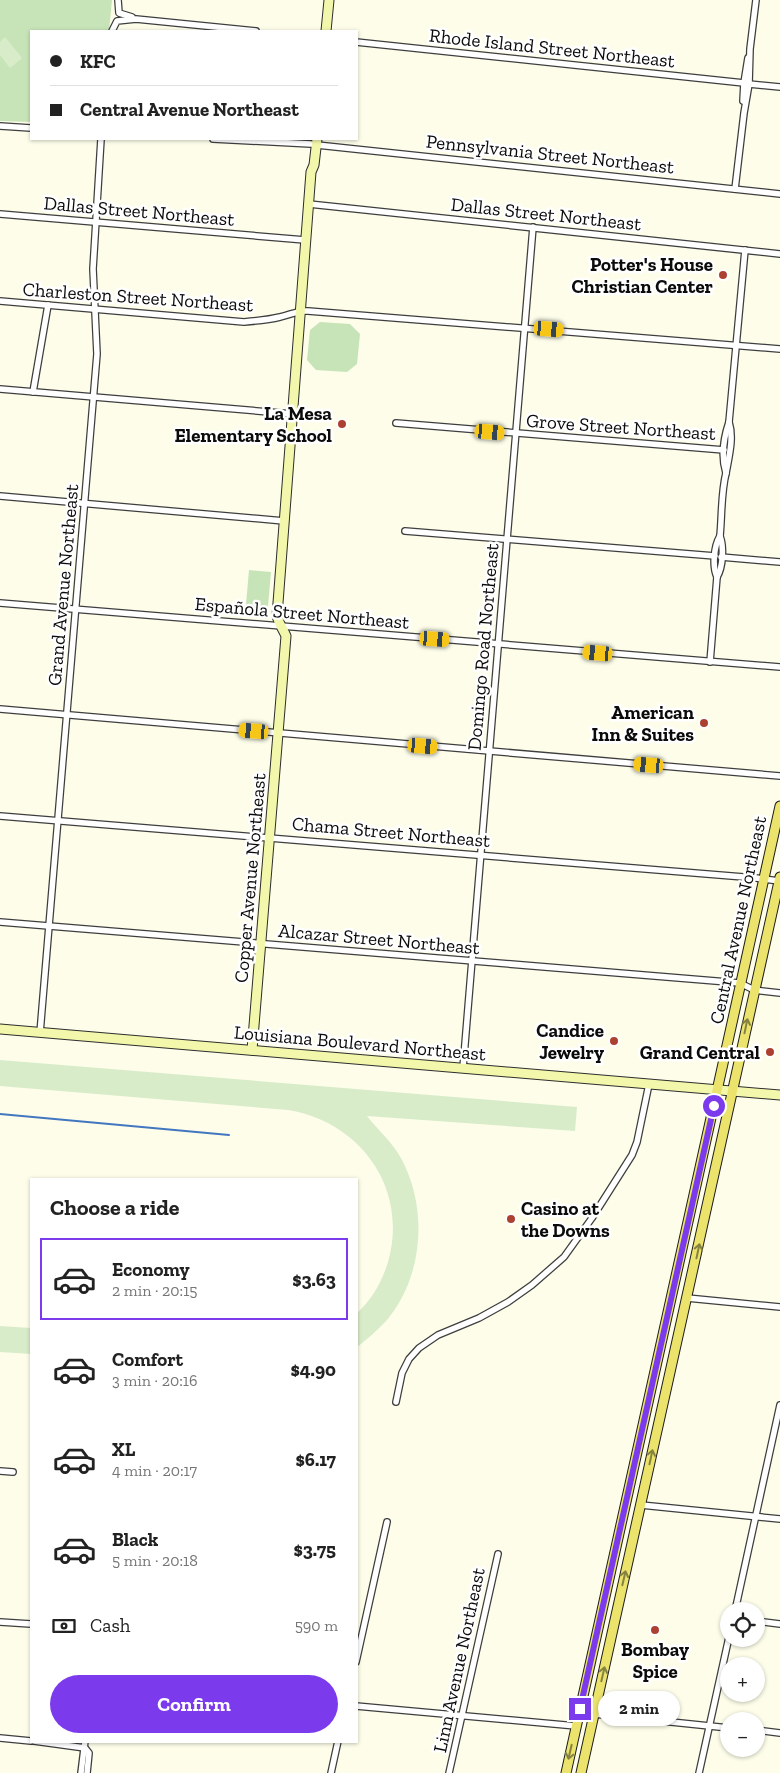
<!DOCTYPE html>
<meta charset="utf-8">
<style>
:root{--surface:#fff;--page:#f2f2f2;--text:#222;--muted:#767676;--line:#e0e0e0;--accent:#7c3aed}
body{margin:0;font-family:"Zilla Slab",serif;background:var(--page);color:var(--text);height:100vh;display:flex;flex-direction:column;font-size:19px;white-space:nowrap}
*{box-sizing:border-box;margin:0}
p{font-size:16px;color:var(--muted)}
.icon{flex:none;width:28px;height:28px;fill:none;stroke:currentColor;stroke-width:2;stroke-linecap:round;stroke-linejoin:round}
.map{position:relative;flex:1;overflow:hidden}
.sheet{position:absolute;left:30px;top:1178px;width:328px;height:565px;display:flex;flex-direction:column;background:var(--surface);border-radius:0px;box-shadow:0 1px 4px #0004}
.sheet>*{flex:none}
.guide{position:absolute;left:30px;top:30px;width:328px;height:110px;border-radius:0px;box-shadow:0 1px 4px #0004;display:grid;align-content:center;height:110px;padding:0 20px;background:var(--surface)}
.tools{position:absolute;left:720px;top:1602px;display:grid;gap:10px}
.tools a{display:grid;place-items:center;width:45px;height:45px;border-radius:50%;background:var(--surface);box-shadow:0 1px 4px #0004;font-size:25px}
.end{position:absolute;width:22px;height:22px;margin:-11px;border:6px solid #7c3aed;background:#fff;box-shadow:0 0 0 2px #fff}
.from{border-radius:50%}
.bubble{position:absolute;height:35px;border-radius:18px;background:var(--surface);box-shadow:0 1px 4px #0004;font-size:16px;font-weight:800;line-height:35px;text-align:center}
.car{position:absolute;width:15px;height:30px;margin:-15px -8px;border-radius:6px;box-shadow:0 0 4px 1px #0007;background:linear-gradient(#f5c518 24%,#345 0 40%,#f5c518 0 76%,#345 0 86%,#f5c518 0)}
.guide b{display:flex;align-items:center;gap:18px;height:48px;font-size:19px}
.guide b+b{border-top:1px solid var(--line)}
.guide i{width:12px;height:12px;background:var(--text)}
ul{padding:0;list-style:none}
li{display:flex;align-items:center;gap:15px;height:82px;margin:0 10px 8px;padding:0 10px;border:2px solid transparent;border-radius:0px}
li div{flex:1}
li b{display:block;font-size:19px}
li em{font-style:normal;font-weight:800}
li.selected{border-color:var(--accent)}
li>.icon{width:45px;height:45px;stroke-width:1.5}
h2{padding:0 20px;font-size:22px;line-height:60px}
.pay{display:flex;align-items:center;gap:12px;height:55px;padding:0 20px;font-size:19px}
.pay p{margin-inline-start:auto}
.primary-button{display:flex;gap:10px;margin-top:auto;padding:10px 20px}
.primary-button a{flex:1;height:58px;border-radius:30px;background:var(--accent);color:#fff;font-size:20px;font-weight:800;line-height:58px;text-align:center}
.map>svg:first-child{display:block}
.green{fill:#c7e4b8}
.pitch{fill:#d9ecc9}
.lines{fill:none;stroke-linecap:round;stroke-linejoin:round}
.stream{stroke:#4277c0;stroke-width:2}
.street-casing{stroke:#3e3e3e;stroke-width:8}
.secondary-casing{stroke:#2d2d2d;stroke-width:11}
.primary-casing{stroke:#1c1c1c;stroke-width:11}
.street{stroke:#fff;stroke-width:5.5}
.secondary{stroke:#f2f7ab;stroke-width:9}
.primary{stroke:#ebe36c;stroke-width:9}
.oneway{stroke:#868240}
.route{stroke:#7c3aed;stroke-width:6}
.poi-dot{fill:#ad4131;stroke:#fff;stroke-width:2}
.labels{text-anchor:middle;dominant-baseline:central;stroke-width:5;stroke-linejoin:round;paint-order:stroke}
.street-label{font-size:19px;fill:#0b0b0b;stroke:#fff}
.poi-label{font-size:19px;font-weight:bold;fill:#0b0b0b;stroke:#fff;text-anchor:end}
</style>
<div class="map">
<svg width="780" height="1773" viewBox="0 0 780 1773">
<rect width="100%" height="100%" fill="#fdfdea"/>
<g class="green">
<path d="M0 0H112L109 31H31V122L0 121Z"/>
<path d="M320 322 350 324 360 334 357 364 347 372 316 370 307 360 310 330Z"/>
<path d="M249 570 271 572 267 618 245 616Z"/>
</g>
<g class="pitch">
<path d="M5 37 22 58 10 68 0 55V42Z"/>
<path d="M0 1060 577 1107 575 1131 367 1116C378 1130 392 1142 401 1158 428 1208 424 1275 387 1320 378 1330 367 1339 356 1348V1314C371 1301 382 1282 388 1262 409 1189 361 1122 288 1110L0 1086Z"/>
<path d="M0 1326 31 1328V1354L0 1352Z"/>
</g>
<g class="lines">
<path class="stream" d="M0 1114 229 1135"/>
<g class="street-casing">
<g id="street">
<path d="M118 0 119 13 132 17"/>
<path d="M112 31 117 21 136 19 256 31"/>
<path d="M356 42 744 83"/>
<path d="M749 84 780 87"/>
<path d="M743 101 744 83 748 58"/>
<path d="M0 126 31 128"/>
<path d="M213 139 311 144"/>
<path d="M317 145 780 194"/>
<path d="M735 189 744 113 749 84 750 49 756 0"/>
<path d="M309 204 780 254"/>
<path d="M0 214 305 240"/>
<path d="M0 301 244 322C256 321 268 320 280 317 290 315 298 310 308 311L780 349"/>
<path d="M0 389 293 414"/>
<path d="M33 392 48 305"/>
<path d="M396 423 724 450"/>
<path d="M726 473C721 457 724 437 729 422L745 250"/>
<path d="M0 496 284 521"/>
<path d="M405 531 715 556"/>
<path d="M721 557 780 562"/>
<path d="M717 577C712 566 714 546 720 536 722 515 721 493 726 473 729 456 734 438 729 422"/>
<path d="M0 603 780 667"/>
<path d="M710 662 717 577C723 567 724 547 720 536"/>
<path d="M0 709 780 776"/>
<path d="M0 816 756 878 779 881"/>
<path d="M0 922 740 983 754 990 780 993"/>
<path d="M40 1033 97 354 93 269 101 139"/>
<path d="M463 1068 533 227"/>
<path d="M687 1298 780 1307"/>
<path d="M396 1402 402 1373 409 1359 419 1348 438 1335 479 1318 508 1302 532 1285 564 1257 592 1218 632 1155 637 1142 649 1084"/>
<path d="M0 1471 13 1472"/>
<path d="M641 1505 780 1519"/>
<path d="M735 1611 780 1405"/>
<path d="M756 1621 780 1624"/>
<path d="M0 1622 31 1624"/>
<path d="M356 1662 387 1522"/>
<path d="M356 1706 576 1726"/>
<path d="M594 1714 729 1728"/>
<path d="M756 1730 780 1733"/>
<path d="M0 1738 31 1741"/>
<path d="M34 1741 85 1748 89 1753 87 1773"/>
<path d="M81 1773 85 1741"/>
<path d="M331 1773 338 1741"/>
<path d="M449 1773 498 1554"/>
<path d="M699 1773 729 1637"/>
</g>
</g>
<g class="secondary-casing">
<g id="secondary">
<path d="M326 31 329 0"/>
<path d="M0 1029 780 1095"/>
<path d="M252 1050 286 636C283 629 279 624 277 616L311 172 314 165 317 139"/>
</g>
</g>
<g class="primary-casing">
<g id="primary">
<path d="M566 1773 780 806"/>
<path d="M581 1773 780 877"/>
</g>
</g>
<use href="#street" class="street"/>
<use href="#secondary" class="secondary"/>
<use href="#primary" class="primary"/>
</g>
<defs><path id="oneway-shaft" d="M-6 0H5M1.5-3L5.5 0L1.5 3" fill="none" stroke-width="1.6" stroke-linecap="round" stroke-linejoin="round" transform="scale(1.25)"/></defs>
<g class="oneway">
<use href="#oneway-shaft" transform="translate(746 1026) rotate(-78)"/>
<use href="#oneway-shaft" transform="translate(698 1251) rotate(-78)"/>
<use href="#oneway-shaft" transform="translate(651 1457) rotate(-78)"/>
<use href="#oneway-shaft" transform="translate(624 1578) rotate(-77)"/>
<use href="#oneway-shaft" transform="translate(603 1674) rotate(-77)"/>
<use href="#oneway-shaft" transform="translate(570 1752) rotate(103)"/>
</g>
<g class="lines">
<path class="route" d="M580 1709 714 1106"/>
</g>
<g class="poi-dot">
<circle cx="723" cy="275" r="5"/>
<circle cx="342" cy="424" r="5"/>
<circle cx="704" cy="723" r="5"/>
<circle cx="614" cy="1041" r="5"/>
<circle cx="770" cy="1052" r="5"/>
<circle cx="511" cy="1219" r="5"/>
<circle cx="655" cy="1630" r="5"/>
</g>
<g class="labels">
<g class="street-label">
<text transform="translate(552 48) rotate(6)">Rhode Island Street Northeast</text>
<text transform="translate(550 154) rotate(6)">Pennsylvania Street Northeast</text>
<text transform="translate(139 211) rotate(5)">Dallas Street Northeast</text>
<text transform="translate(546 214) rotate(6)">Dallas Street Northeast</text>
<text transform="translate(138 297) rotate(4)">Charleston Street Northeast</text>
<text transform="translate(621 427) rotate(4)">Grove Street Northeast</text>
<text transform="translate(63 585) rotate(-85)">Grand Avenue Northeast</text>
<text transform="translate(302 613) rotate(5)">Española Street Northeast</text>
<text transform="translate(483 647) rotate(-85)">Domingo Road Northeast</text>
<text transform="translate(391 832) rotate(5)">Chama Street Northeast</text>
<text transform="translate(250 878) rotate(-85)">Copper Avenue Northeast</text>
<text transform="translate(738 920) rotate(-78)">Central Avenue Northeast</text>
<text transform="translate(379 939) rotate(5)">Alcazar Street Northeast</text>
<text transform="translate(360 1043) rotate(5)">Louisiana Boulevard Northeast</text>
<text transform="translate(459 1660) rotate(-78)">Linn Avenue Northeast</text>
</g>
<g class="poi-label">
<text x="713" y="264">Potter's House<tspan x="713" dy="22">Christian Center</tspan></text>
<text x="332" y="413">La Mesa<tspan x="332" dy="22">Elementary School</tspan></text>
<text x="694" y="712">American<tspan x="694" dy="22">Inn &amp; Suites</tspan></text>
<text x="604" y="1030">Candice<tspan x="604" dy="22">Jewelry</tspan></text>
<text x="760" y="1052">Grand Central</text>
<text x="521" y="1208" text-anchor="start">Casino at<tspan x="521" dy="22">the Downs</tspan></text>
<text x="655" y="1649" text-anchor="middle">Bombay<tspan x="655" dy="22">Spice</tspan></text>
</g>
</g>
</svg>
<div class="tools">
<a><svg class="icon" aria-label="locate" viewBox="0 0 24 24"><circle cx="12" cy="12" r="6"/><path d="M12 2v4M12 18v4M2 12h4M18 12h4"/></svg></a>
<a>+</a>
<a>−</a>
</div>
<i class="end from" style="left:714px;top:1106px"></i>
<i class="end" style="left:580px;top:1709px"></i>
<div class="bubble" style="left:598px;top:1691px;width:82px">2 min</div>
<i class="car" style="left:549px;top:329px;rotate:95deg"></i>
<i class="car" style="left:490px;top:432px;rotate:95deg"></i>
<i class="car" style="left:435px;top:639px;rotate:94deg"></i>
<i class="car" style="left:598px;top:653px;rotate:275deg"></i>
<i class="car" style="left:254px;top:731px;rotate:275deg"></i>
<i class="car" style="left:423px;top:746px;rotate:95deg"></i>
<i class="car" style="left:649px;top:765px;rotate:275deg"></i>
<div class="guide">
<b><i class="from"></i>KFC</b>
<b><i></i>Central Avenue Northeast</b>
</div>
<section class="sheet">
<h2>Choose a ride</h2>
<ul>
<li class="selected"><svg class="icon" aria-label="car" viewBox="0 0 24 24"><path d="M5 17H2v-5l4-1 3-4h7l3 4 3 1v5h-3M9 17h6M6 11h13"/><circle cx="7" cy="17" r="2"/><circle cx="17" cy="17" r="2"/></svg><div><b>Economy</b><p>2 min · 20:15</p></div><em>$3.63</em></li>
<li><svg class="icon" aria-label="car" viewBox="0 0 24 24"><path d="M5 17H2v-5l4-1 3-4h7l3 4 3 1v5h-3M9 17h6M6 11h13"/><circle cx="7" cy="17" r="2"/><circle cx="17" cy="17" r="2"/></svg><div><b>Comfort</b><p>3 min · 20:16</p></div><em>$4.90</em></li>
<li><svg class="icon" aria-label="car" viewBox="0 0 24 24"><path d="M5 17H2v-5l4-1 3-4h7l3 4 3 1v5h-3M9 17h6M6 11h13"/><circle cx="7" cy="17" r="2"/><circle cx="17" cy="17" r="2"/></svg><div><b>XL</b><p>4 min · 20:17</p></div><em>$6.17</em></li>
<li><svg class="icon" aria-label="car" viewBox="0 0 24 24"><path d="M5 17H2v-5l4-1 3-4h7l3 4 3 1v5h-3M9 17h6M6 11h13"/><circle cx="7" cy="17" r="2"/><circle cx="17" cy="17" r="2"/></svg><div><b>Black</b><p>5 min · 20:18</p></div><em>$3.75</em></li>
</ul>
<div class="pay"><svg class="icon" aria-label="cash" viewBox="0 0 24 24"><path d="M3 7h18v10H3z"/><circle cx="12" cy="12" r="2"/></svg>Cash<p>590 m</p></div>
<div class="primary-button"><a>Confirm</a></div>
</section>
</div>
